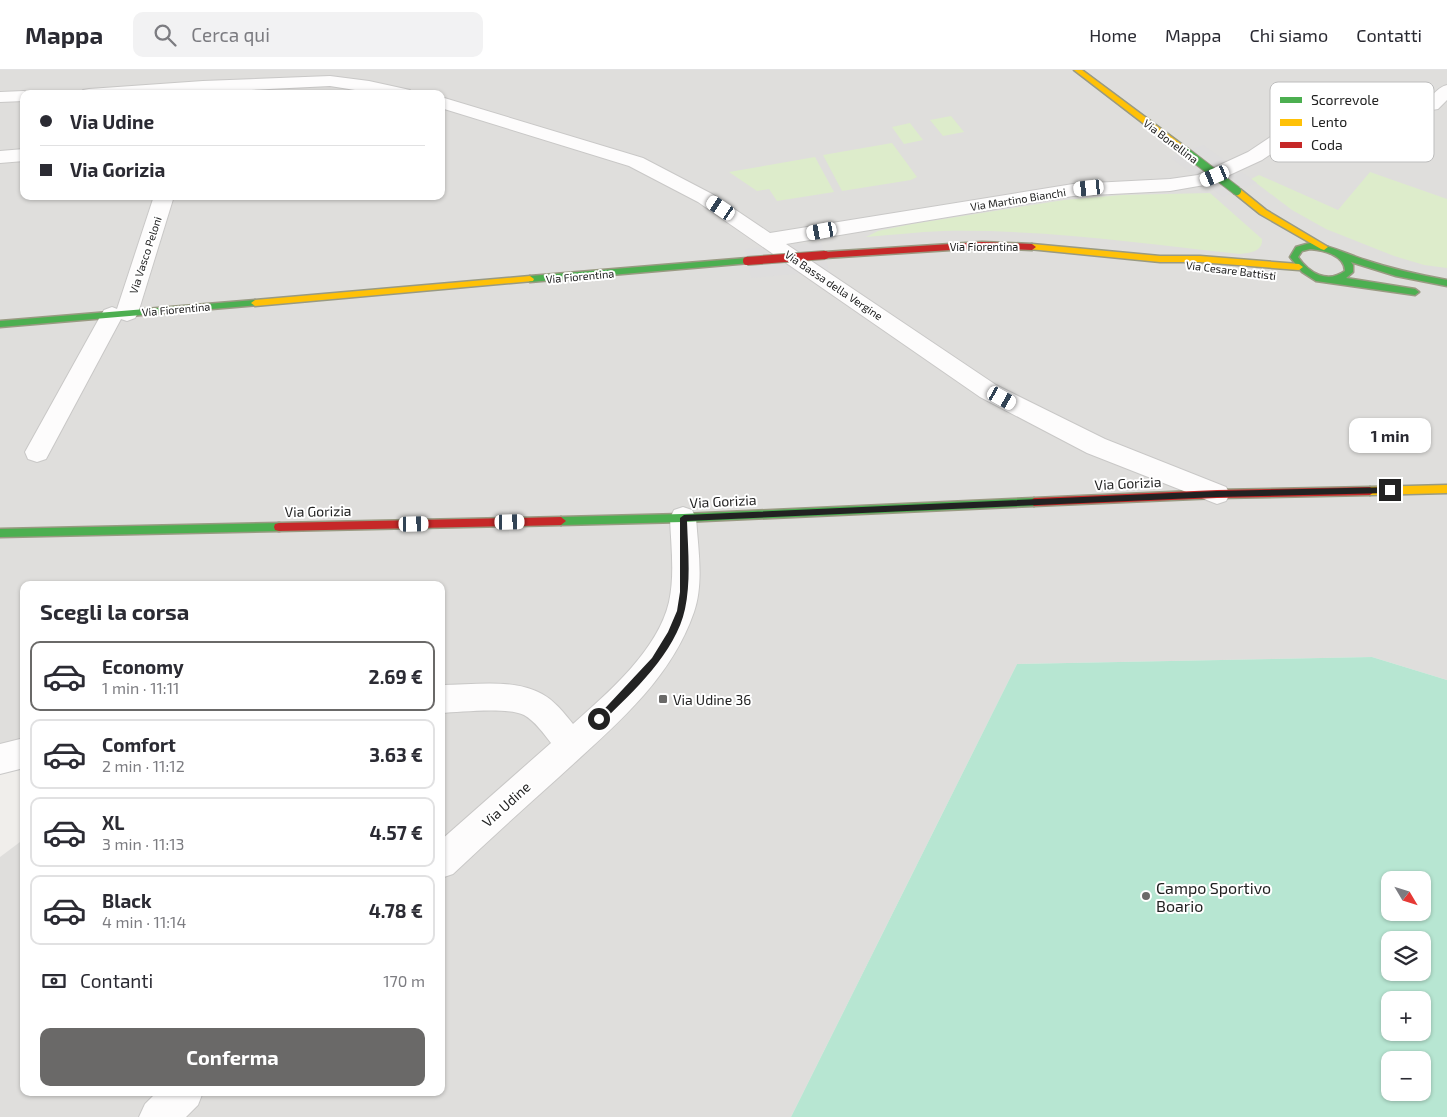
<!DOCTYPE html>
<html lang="it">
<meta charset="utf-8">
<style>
:root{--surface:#fff;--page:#f2f2f3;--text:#2b2b33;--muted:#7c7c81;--line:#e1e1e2;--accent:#6a6968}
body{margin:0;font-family:"Exo 2",sans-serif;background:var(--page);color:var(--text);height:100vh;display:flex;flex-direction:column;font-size:19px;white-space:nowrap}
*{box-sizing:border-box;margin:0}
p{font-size:16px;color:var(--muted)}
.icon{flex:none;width:28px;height:28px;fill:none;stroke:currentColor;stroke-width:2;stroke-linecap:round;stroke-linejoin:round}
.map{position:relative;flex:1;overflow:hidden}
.side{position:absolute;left:20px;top:511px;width:425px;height:515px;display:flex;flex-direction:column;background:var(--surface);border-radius:10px;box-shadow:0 1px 4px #0004}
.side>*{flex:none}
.banner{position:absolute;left:20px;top:20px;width:425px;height:110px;border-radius:10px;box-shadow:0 1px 4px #0004;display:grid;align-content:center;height:110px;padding:0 20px;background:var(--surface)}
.needle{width:32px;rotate:128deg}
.fabs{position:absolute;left:1381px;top:801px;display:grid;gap:10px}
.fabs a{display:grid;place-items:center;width:50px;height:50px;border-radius:10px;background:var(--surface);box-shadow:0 1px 4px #0004;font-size:25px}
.end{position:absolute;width:22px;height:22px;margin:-11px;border:6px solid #222;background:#fff;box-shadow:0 0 0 2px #fff}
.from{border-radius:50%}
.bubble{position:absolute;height:35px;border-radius:10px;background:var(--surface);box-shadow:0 1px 4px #0004;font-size:16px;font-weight:700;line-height:35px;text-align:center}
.car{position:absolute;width:15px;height:30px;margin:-15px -8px;border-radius:6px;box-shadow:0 0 4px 1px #0007;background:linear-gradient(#fff 24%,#345 0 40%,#fff 0 76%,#345 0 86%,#fff 0)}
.banner b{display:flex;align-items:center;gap:18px;height:48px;font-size:19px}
.banner b+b{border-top:1px solid var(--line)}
.banner i{width:12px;height:12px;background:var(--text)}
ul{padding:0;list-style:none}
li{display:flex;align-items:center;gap:15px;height:70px;margin:0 10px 8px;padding:0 10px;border:2px solid var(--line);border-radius:10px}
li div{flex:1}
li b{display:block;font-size:19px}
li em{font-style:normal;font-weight:700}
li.selected{border-color:var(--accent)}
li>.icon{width:45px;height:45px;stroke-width:1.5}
h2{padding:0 20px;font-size:22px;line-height:60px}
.pay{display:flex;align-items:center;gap:12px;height:55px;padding:0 20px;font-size:19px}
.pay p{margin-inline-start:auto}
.button{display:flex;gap:10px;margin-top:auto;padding:10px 20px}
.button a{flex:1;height:58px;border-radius:10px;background:var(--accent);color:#fff;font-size:20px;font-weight:700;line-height:58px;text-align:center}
header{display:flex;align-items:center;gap:30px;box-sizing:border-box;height:70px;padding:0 25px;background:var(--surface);border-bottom:1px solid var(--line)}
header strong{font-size:24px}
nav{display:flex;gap:28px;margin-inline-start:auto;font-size:18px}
.search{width:350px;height:45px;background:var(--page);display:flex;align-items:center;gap:12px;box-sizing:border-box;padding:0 18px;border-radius:10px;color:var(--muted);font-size:19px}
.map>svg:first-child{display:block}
.residential{fill:#dfdedc;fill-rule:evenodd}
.grass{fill:#ddeccb}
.pitch{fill:#b7e6d2;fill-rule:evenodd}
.pier{fill:#dedddd}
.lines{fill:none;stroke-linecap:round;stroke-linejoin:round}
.street-casing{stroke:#c9c8c7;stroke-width:2}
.fast-casing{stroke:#999a82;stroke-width:3}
.slow-casing{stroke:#999a82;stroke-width:3}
.jam-casing{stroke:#999a82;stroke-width:3}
.street{fill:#fdfcfc;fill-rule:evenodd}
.fast{fill:#4caf50;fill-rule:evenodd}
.slow{fill:#ffc107;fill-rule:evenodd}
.jam{fill:#c62828;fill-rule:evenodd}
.fast-bridge-casing{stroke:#999a82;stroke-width:10;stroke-linecap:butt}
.jam-bridge-casing{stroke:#999a82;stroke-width:10;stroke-linecap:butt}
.fast-bridge{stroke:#4caf50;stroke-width:8}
.jam-bridge{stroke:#c62828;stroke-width:8}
.route{fill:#222}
.poi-dot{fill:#6a6968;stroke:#fff;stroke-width:2}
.labels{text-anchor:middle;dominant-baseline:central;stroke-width:4;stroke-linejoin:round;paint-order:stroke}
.far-street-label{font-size:11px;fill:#222;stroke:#fff}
.street-label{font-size:14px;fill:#222;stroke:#fff}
.poi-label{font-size:14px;fill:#222;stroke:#fff;text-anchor:start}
.near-poi-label{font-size:16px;fill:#222;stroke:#fff;text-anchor:start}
.key{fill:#fff;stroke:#bdbdbd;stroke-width:1}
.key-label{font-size:14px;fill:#222}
</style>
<header>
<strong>Mappa</strong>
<div class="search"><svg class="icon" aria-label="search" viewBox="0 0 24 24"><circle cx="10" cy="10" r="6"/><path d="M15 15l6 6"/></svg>Cerca qui</div>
<nav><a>Home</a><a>Mappa</a><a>Chi siamo</a><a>Contatti</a></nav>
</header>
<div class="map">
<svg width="1447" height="1047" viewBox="0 0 1447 1047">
<rect width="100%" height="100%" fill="#f0eeeb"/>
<path class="residential" d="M0 0H1447V610L1372 587 1017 594 791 1047H0V787L24 769V1022H441V515H24V670L0 678ZM24 24H441V126H24Z"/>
<g class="grass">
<path d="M951 46 964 62 943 66 930 50Z"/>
<path d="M910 53 923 70 904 74 892 57Z"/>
<path d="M892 73 917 107 911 110 842 121 823 85Z"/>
<path d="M815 87 834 122 777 131 769 119 757 121 729 102Z"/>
<path d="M1370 102 1447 129V198L1424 195 1394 186 1326 159 1292 140 1251 109 1259 105 1338 140Z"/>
<path d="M1210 123 1262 169C1263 182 1249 183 1240 184 1141 173 1042 159 943 161 917 162 892 165 866 167L878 161 912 154 1064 130 1122 125Z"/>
</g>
<path class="pitch" d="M1372 587 1447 610V1047H791L1017 594ZM1390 810H1422V842H1390ZM1390 870H1422V902H1390ZM1390 930H1422V962H1390ZM1390 990H1422V1022H1390Z"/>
<g class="pier">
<path d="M1203 75 1257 113 1223 127 1170 87Z"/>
<path d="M821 172 829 201 751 208 745 179Z"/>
</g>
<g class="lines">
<g class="street-casing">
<g id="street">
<path d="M330 6 369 11 410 20 413 24H380L330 16 168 24H80L83 20 89 19 203 11Z"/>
<path d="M1447 15V30L1438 39 1420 42 1369 29H1352L1262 90 1210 114 1170 121 1073 126 786 174 996 315 1105 369 1226 417 1230 424 1226 431 1217 434 1087 383 980 327 698 132 629 96 441 38V27L643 88 712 124 770 163 1073 114 1170 109 1198 105 1248 82 1342 19 1348 18 1369 19 1420 32C1432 30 1436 17 1447 15Z"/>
<path d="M24 21 31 24H24V31L0 32V22Z"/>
<path d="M24 79V91L0 93V81Z"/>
<path d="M154 126H174L138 243 135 248 127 251 121 249 46 389 37 392 28 389 25 382 101 245 104 240 112 237 117 239Z"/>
<path d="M683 437 692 440 696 448C698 478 704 513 694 542 670 612 611 659 559 707 523 739 488 771 453 804L441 808V770L551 673C544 664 535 651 524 645 508 637 460 642 441 643V615C474 615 513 608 542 624 555 631 564 643 573 654 608 623 658 580 669 532 675 505 671 475 670 448L674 440Z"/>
<path d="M24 668V698L0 704V674Z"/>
<path d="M157 1022H203L198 1035 186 1047H139L145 1034Z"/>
</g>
</g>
<g class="fast-casing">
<g id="fast">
<path d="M1310 173C1330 175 1346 184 1365 190 1392 199 1419 205 1447 210V216L1396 206 1351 192 1353 195V202L1346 208 1415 219 1419 222 1415 225 1316 211 1302 202 1290 187 1296 177ZM1310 179C1323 180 1345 185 1345 201 1327 214 1309 203 1298 187L1302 181Z"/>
<path d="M747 188 750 189V193L530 212 526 209 530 206Z"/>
<path d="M255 230 259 233 258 235 0 257V251Z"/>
<path d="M1034 428 1039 432 1034 436 683 452 561 455 556 451 561 447 683 444Z"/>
<path d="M279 453 283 454 284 457 283 460 279 461 0 467V459Z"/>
</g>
</g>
<g class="slow-casing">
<g id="slow">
<path d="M1074 0H1082L1188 79V83H1182Z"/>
<path d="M1234 119H1240L1266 140 1328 177 1324 180 1321 179 1260 144 1234 123Z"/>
<path d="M1032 174 1160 186H1200L1299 194 1303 197 1299 200 1200 192H1160L1029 179V175Z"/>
<path d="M530 206 534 209 533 211 255 236 251 233 255 230Z"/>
<path d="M1447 415V423L1370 425 1365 421 1370 417Z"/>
</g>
</g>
<g class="jam-casing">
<g id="jam">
<path d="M982 172 1032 174 1036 177 1032 180 982 178 825 188 821 185 825 182Z"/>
<path d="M1370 417 1375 421 1370 425 1217 428 1034 436 1029 432 1034 428 1217 420Z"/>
<path d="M561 447 566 451 561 455 279 461 275 460 274 457 275 454 279 453Z"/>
</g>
</g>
<use href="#street" class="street"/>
<use href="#fast" class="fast"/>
<use href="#slow" class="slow"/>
<use href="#jam" class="jam"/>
<g class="fast-bridge-casing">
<path id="fast-bridge" d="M1185 81 1237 121"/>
</g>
<g class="jam-bridge-casing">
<path id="jam-bridge" d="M747 191 825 185"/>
</g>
<use href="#fast-bridge" class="fast-bridge"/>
<use href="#jam-bridge" class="jam-bridge"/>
</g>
<path class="route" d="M1390 417 1393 420 1390 423 1217 427 687 451C688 480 691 511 685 539 676 582 633 622 602 652L599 653 595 649 652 588 668 562 677 541 680 522V448L684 445 1217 421Z"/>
<g class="poi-dot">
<rect x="658" y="624" width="10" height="10" rx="2.5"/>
<circle cx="1146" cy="826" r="5"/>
</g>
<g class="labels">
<g class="far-street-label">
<text transform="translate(1171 71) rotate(37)">Via Bonellina</text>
<text transform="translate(1018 129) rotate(-9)">Via Martino Bianchi</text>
<text x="984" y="176">Via Fiorentina</text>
<text transform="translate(145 185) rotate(-72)">Via Vasco Peloni</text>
<text transform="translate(1231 200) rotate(7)">Via Cesare Battisti</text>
<text transform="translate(580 206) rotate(-5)">Via Fiorentina</text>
<text transform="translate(834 215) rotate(34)">Via Bassa della Vergine</text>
<text transform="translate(176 239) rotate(-5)">Via Fiorentina</text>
</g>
<g class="street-label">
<text transform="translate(1128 413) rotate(-3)">Via Gorizia</text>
<text transform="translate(723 431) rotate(-3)">Via Gorizia</text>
<text transform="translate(318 441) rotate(-1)">Via Gorizia</text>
<text transform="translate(506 734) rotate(-42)">Via Udine</text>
</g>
<g class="poi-label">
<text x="673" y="629">Via Udine 36</text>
</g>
<g class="near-poi-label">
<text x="1156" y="817">Campo Sportivo<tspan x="1156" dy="18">Boario</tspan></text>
</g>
</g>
<rect x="1270" y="12" width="164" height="80" rx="8" class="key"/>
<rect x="1280" y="27" width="22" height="6" fill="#4caf50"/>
<rect x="1280" y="49" width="22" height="7" fill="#ffc107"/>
<rect x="1280" y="72" width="22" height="6" fill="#c62828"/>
<g class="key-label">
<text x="1311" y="35">Scorrevole</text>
<text x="1311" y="57">Lento</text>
<text x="1311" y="80">Coda</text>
</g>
</svg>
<div class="fabs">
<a><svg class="needle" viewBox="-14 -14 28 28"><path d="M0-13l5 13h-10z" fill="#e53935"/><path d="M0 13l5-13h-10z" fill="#7c7c81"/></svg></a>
<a><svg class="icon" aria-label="layers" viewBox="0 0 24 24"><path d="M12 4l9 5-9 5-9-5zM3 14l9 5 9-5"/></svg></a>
<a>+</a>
<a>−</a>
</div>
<i class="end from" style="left:599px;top:649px"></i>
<i class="end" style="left:1390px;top:420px"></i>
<div class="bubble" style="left:1349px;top:348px;width:82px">1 min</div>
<i class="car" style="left:1215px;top:106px;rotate:248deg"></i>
<i class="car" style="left:1089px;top:118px;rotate:264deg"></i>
<i class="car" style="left:721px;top:138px;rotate:304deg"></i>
<i class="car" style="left:822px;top:161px;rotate:260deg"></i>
<i class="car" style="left:1002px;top:328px;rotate:119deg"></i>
<i class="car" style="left:510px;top:452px;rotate:89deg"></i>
<i class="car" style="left:414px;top:454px;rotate:89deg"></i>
<div class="banner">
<b><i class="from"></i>Via Udine</b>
<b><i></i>Via Gorizia</b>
</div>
<section class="side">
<h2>Scegli la corsa</h2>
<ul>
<li class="selected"><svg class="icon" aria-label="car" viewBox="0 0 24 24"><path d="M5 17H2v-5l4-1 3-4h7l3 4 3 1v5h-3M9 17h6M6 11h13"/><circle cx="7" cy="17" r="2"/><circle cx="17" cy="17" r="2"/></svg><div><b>Economy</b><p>1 min · 11:11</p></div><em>2.69 €</em></li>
<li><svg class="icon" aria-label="car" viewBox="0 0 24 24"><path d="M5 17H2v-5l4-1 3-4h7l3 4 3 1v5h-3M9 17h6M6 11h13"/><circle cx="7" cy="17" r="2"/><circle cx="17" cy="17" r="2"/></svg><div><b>Comfort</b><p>2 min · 11:12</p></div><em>3.63 €</em></li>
<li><svg class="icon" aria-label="car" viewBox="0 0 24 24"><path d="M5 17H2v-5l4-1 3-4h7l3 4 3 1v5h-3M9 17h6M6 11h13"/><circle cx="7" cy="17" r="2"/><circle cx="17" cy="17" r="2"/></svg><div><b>XL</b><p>3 min · 11:13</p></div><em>4.57 €</em></li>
<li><svg class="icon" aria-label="car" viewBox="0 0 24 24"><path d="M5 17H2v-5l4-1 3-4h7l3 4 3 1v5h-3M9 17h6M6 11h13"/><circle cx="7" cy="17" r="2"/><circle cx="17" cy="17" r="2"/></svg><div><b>Black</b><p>4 min · 11:14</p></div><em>4.78 €</em></li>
</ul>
<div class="pay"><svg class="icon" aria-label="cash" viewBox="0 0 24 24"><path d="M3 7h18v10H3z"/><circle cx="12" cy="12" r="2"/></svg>Contanti<p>170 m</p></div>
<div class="button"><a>Conferma</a></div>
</section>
</div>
